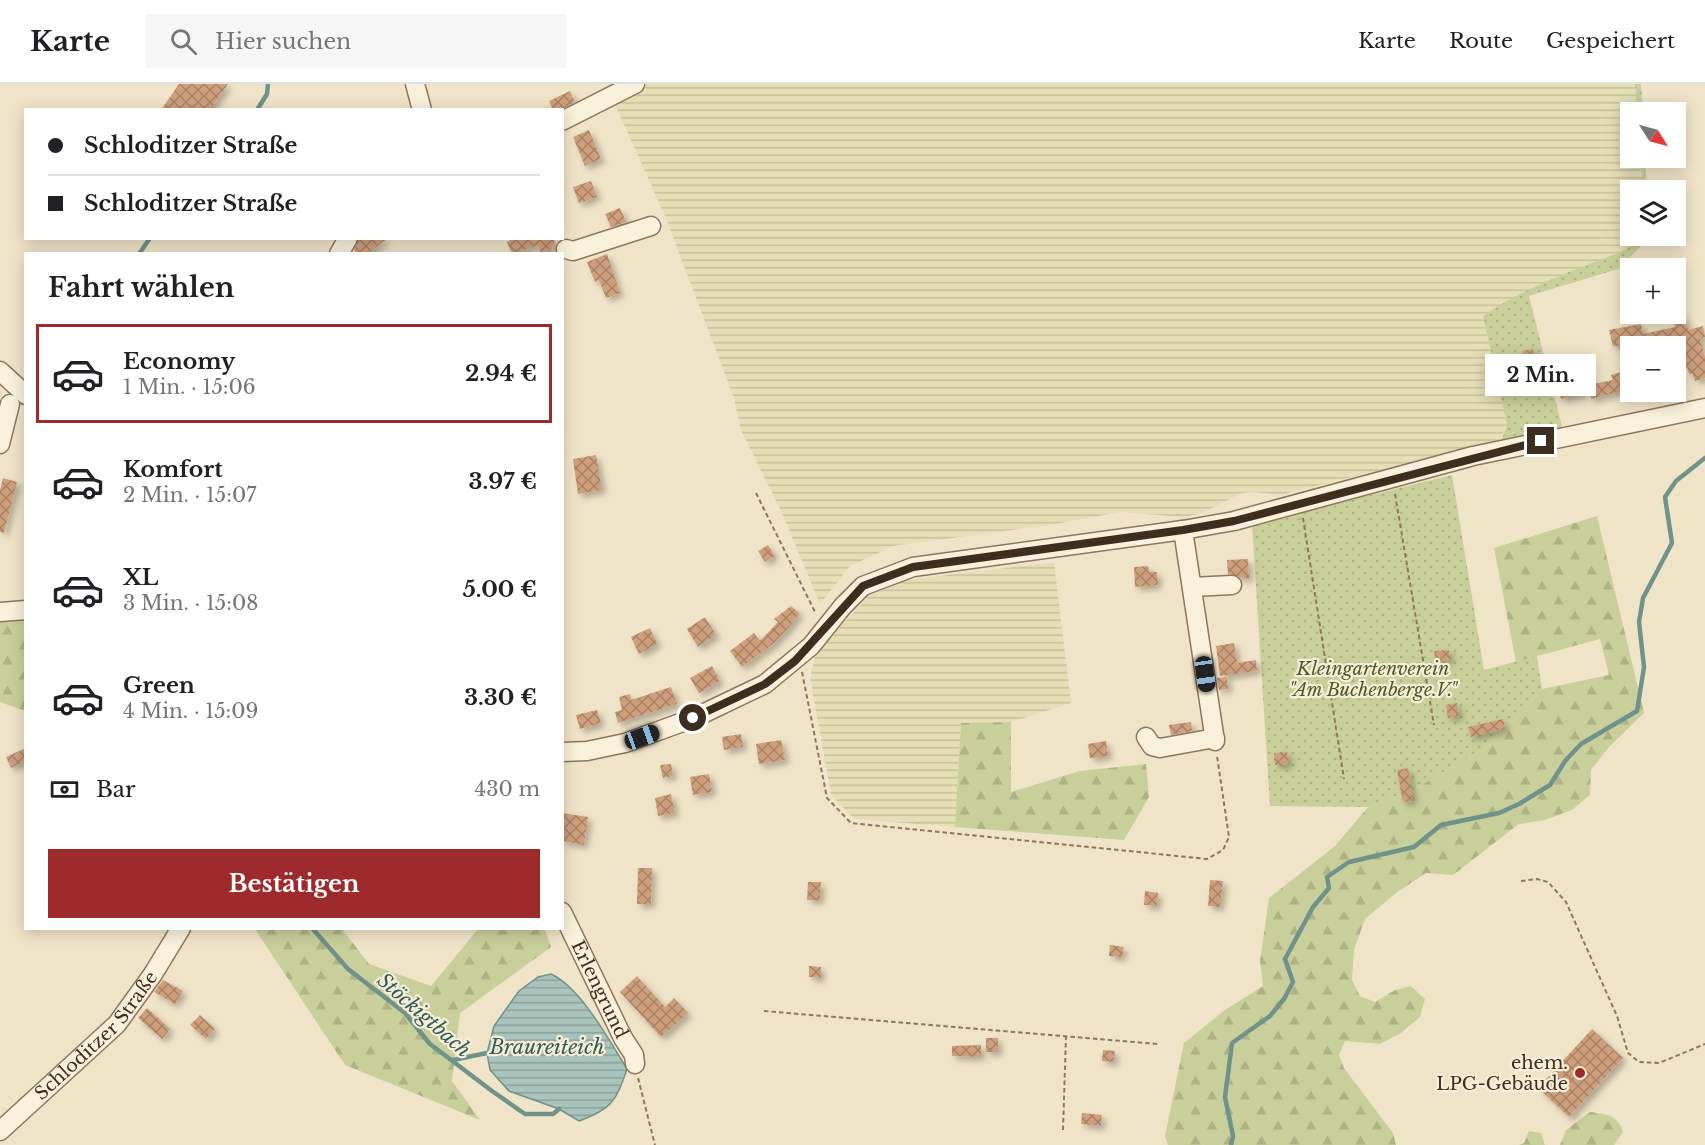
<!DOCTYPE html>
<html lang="de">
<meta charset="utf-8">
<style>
:root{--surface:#fff;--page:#f6f6f6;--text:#202124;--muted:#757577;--line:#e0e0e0;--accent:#9e2a2b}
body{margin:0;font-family:"Libre Baskerville",serif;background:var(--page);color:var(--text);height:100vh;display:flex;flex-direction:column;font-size:22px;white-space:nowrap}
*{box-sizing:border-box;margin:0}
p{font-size:20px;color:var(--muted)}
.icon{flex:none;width:33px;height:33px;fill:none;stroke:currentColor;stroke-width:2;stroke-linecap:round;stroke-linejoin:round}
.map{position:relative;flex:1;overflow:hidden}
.sheet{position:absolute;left:24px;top:168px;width:540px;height:678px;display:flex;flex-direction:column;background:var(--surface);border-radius:0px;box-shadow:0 3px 15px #0003}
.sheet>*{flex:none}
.top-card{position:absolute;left:24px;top:24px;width:540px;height:132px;border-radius:0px;box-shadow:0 3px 15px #0003;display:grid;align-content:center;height:132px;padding:0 24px;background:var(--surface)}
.needle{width:39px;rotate:126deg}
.tools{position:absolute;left:1620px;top:18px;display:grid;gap:12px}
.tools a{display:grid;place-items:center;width:66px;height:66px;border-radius:0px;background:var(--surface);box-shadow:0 3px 15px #0003;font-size:30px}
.end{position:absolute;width:27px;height:27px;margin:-14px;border:8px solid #3d2e20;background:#fff;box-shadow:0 0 0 3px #fff}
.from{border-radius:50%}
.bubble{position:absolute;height:42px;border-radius:0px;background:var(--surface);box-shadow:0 3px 15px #0003;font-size:20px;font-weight:800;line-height:42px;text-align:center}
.car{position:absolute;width:18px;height:36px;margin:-18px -9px;border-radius:8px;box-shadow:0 0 4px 2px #0007;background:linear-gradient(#222 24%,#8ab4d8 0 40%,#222 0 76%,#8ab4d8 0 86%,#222 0)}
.top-card b{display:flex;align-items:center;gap:21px;height:57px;font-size:22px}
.top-card b+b{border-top:2px solid var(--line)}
.top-card i{width:15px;height:15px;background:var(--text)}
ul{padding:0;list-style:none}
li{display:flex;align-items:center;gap:18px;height:99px;margin:0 12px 9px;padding:0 12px;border:3px solid transparent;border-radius:0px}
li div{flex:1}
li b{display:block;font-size:22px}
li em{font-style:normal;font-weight:800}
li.current{border-color:var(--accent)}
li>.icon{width:54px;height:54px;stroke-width:1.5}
h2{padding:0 24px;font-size:27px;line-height:72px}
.pay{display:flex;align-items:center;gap:15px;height:66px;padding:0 24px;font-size:22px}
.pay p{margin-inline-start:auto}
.button{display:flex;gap:12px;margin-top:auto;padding:12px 24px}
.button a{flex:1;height:69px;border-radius:0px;background:var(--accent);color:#fff;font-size:24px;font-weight:800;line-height:69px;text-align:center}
header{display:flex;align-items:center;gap:36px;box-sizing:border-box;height:84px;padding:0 30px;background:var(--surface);border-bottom:2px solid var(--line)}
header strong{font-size:28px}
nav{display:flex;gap:33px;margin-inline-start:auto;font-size:21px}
.search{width:420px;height:54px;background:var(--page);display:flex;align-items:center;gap:15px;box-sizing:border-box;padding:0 21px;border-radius:0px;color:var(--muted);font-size:22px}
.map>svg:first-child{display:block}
.farmland{fill:url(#farmland-rules)}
.grass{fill:url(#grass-dots)}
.forest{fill:url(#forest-firs)}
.water{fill:url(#water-rules);stroke:#6f938a;stroke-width:1.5}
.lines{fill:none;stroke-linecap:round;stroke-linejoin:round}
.stream{stroke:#6f938a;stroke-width:4.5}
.building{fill:url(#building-cross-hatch);filter:url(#shadow)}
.minor-casing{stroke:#8d765c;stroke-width:21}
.path{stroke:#8d765c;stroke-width:2;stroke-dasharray:4.5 3;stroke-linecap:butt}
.minor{stroke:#faf1dc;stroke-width:18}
.route{stroke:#3d2e20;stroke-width:8}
.poi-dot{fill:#9e2a2b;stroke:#f7eed8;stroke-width:2}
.labels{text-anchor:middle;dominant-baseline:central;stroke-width:4.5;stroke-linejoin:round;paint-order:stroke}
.park-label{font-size:18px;font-style:italic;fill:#4d5a26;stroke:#f7eed8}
.street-label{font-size:18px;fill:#3d2e20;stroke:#f7eed8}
.poi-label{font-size:18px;fill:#3d2e20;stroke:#f7eed8;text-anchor:end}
.water-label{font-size:20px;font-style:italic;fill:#2f5d5a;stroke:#f7eed8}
</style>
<header>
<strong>Karte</strong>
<div class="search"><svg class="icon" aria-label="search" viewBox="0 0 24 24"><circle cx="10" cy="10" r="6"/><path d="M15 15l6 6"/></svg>Hier suchen</div>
<nav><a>Karte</a><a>Route</a><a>Gespeichert</a></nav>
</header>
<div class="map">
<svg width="1705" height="1061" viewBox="0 0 1705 1061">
<defs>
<pattern id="farmland-rules" width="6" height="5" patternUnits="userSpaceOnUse" patternTransform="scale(1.5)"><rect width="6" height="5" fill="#e6deb5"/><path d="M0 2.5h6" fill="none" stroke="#c6bf9b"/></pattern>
<pattern id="grass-dots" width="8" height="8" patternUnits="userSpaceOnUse" patternTransform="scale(1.5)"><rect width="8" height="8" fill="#c9cf9b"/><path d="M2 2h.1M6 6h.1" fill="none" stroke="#aeb285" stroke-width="1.8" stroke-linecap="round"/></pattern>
<pattern id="forest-firs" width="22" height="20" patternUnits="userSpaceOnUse" patternTransform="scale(1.5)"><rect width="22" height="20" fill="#c9cf9b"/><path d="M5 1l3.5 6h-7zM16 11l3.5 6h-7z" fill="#aeb285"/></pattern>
<pattern id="water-rules" width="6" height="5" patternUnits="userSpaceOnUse" patternTransform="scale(1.5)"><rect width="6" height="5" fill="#a9c4bc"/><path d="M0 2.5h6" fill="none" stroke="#8ba098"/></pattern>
<pattern id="building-cross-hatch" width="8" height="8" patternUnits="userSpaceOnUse" patternTransform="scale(1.5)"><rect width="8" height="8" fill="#cf9f7d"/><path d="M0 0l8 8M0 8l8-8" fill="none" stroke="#a98266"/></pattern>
<filter id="shadow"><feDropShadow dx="4" dy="4" stdDeviation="3" flood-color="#0004"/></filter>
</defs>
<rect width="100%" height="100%" fill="#f0e4c8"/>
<g class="farmland">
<path d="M641 0H1635L1637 28H1630V74H1640L1643 106H1630V152H1637L1626 165 1483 232 1507 341 1500 356 1280 411 1253 408 1242 409 1200 430 1182 433 1120 428 1050 441 893 462 850 482 820 520 782 429 741 346 734 314 665 132 613 16Z"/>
<path d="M1054 478 1071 619 1011 638 961 639 955 743 854 735 831 710 810 594 816 569 869 512 907 496Z"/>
</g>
<g class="grass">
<path d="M1635 0H1641L1643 28H1637Z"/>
<path d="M1640 74H1645L1647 106H1643Z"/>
<path d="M1637 152 1650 153 1618 185 1529 212 1563 346 1500 360 1507 341 1483 232C1524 204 1571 187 1618 169L1626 165Z"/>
<path d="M1452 391 1484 586 1537 572 1542 605 1493 660 1404 711 1368 723 1270 722 1252 440Z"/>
</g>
<g class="forest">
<path d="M1597 432 1644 629 1609 663 1591 686 1590 711 1572 726 1545 736 1519 740 1453 791 1426 789 1396 809 1365 835 1354 866 1352 896 1360 912 1375 918 1395 906 1411 902 1425 915 1420 933 1401 949 1380 960 1345 957 1339 971 1344 984 1393 1049 1396 1061H1168L1165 1052 1184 959 1225 926 1263 902 1260 877 1269 814 1335 762 1368 723 1404 711 1493 660 1542 605 1609 591 1600 555 1516 578 1494 464Z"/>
<path d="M25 533V627L0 618V536L18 537Z"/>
<path d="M1011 638V708L1080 687 1146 680 1149 713 1124 756 955 743 961 639Z"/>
<path d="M255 845H342L369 880 431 902 478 845H545L551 863 460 929 452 997 480 1036 345 981Z"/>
<path d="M1590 1028C1606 1030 1618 1031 1623 1048L1614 1061H1560L1566 1046Z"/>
<path d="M1529 1047 1541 1049 1545 1061H1519L1524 1059Z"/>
</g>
<path class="water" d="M551 890C581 904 609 956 627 985 616 1017 612 1025 579 1037L559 1025 509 1007 490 986 487 969 494 942 519 907 538 893Z"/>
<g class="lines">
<g class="stream">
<path d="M257 26 267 10 268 0"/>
<path d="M139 170 150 154"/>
<path d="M312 844 348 885 405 929 430 960 492 1007 525 1030H553L559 1025"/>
<path d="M453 976 487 969"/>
<path d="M1231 1061 1233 1052 1225 1013 1232 959 1270 932 1284 915 1293 898 1285 875 1313 823 1329 804 1327 793 1349 778 1414 763 1441 741 1499 729 1519 720 1550 701 1565 677 1581 660 1637 627 1644 583 1639 538 1643 514 1672 459 1665 413 1676 397 1705 374"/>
</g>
</g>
<g class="building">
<path d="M179 0H228L210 26H161Z"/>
<path d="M570 7 575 18 560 26H553L549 17Z"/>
<path d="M589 46 601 75 585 82 573 53Z"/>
<path d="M591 97 597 113 579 119 573 103Z"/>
<path d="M620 124 626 138 611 143 605 130Z"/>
<path d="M359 154H388L367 170H357L354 166Z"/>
<path d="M515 154H554L555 164 541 170 538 161 512 170 507 158Z"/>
<path d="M607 170 620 209 606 214 599 196 595 198 587 178Z"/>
<path d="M1684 231 1688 246 1703 242 1705 253 1700 254 1705 273V294L1695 297 1692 289 1689 290 1678 256 1648 262H1630V305L1591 315 1588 301 1613 296 1611 291 1625 287 1619 262H1613L1609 246 1641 240 1643 250 1675 243 1672 234Z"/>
<path d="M1533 265 1537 282 1527 285 1522 267Z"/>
<path d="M1577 288 1584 309 1561 315 1557 292Z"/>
<path d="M596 371 602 406 578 410 573 375Z"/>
<path d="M3 394 17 398 4 449 0 448V406Z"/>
<path d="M768 461 775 472 765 478 758 467Z"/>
<path d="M1248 475 1249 495 1228 490 1227 476Z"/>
<path d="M1148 482 1149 488H1157L1158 501 1135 503 1134 483Z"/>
<path d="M791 522 800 530 791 539 792 540 773 560 742 583 730 567 754 549 760 557 778 538 774 535Z"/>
<path d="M705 533 716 551 698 563 687 545Z"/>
<path d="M650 544 657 560 639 570 631 553Z"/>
<path d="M1234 559 1237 579 1256 576 1257 587 1220 592 1216 562Z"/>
<path d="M1449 566 1450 576 1436 578 1434 567Z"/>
<path d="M712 582 720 597 699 609 690 594Z"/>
<path d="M1227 593 1228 605 1219 606 1217 594Z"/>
<path d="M671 603 677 620 618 639 615 628 622 626 619 613 630 610 631 616Z"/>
<path d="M1457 619 1459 632 1448 634 1446 621Z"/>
<path d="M597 626 601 639 580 645 576 631Z"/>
<path d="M1503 635 1505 645 1471 653 1468 643Z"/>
<path d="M1191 638 1192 647 1171 651 1169 641Z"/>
<path d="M741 650 743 663 724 666 722 653Z"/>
<path d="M781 656 785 676 759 680 756 660Z"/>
<path d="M1106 657 1108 672 1090 674 1088 660Z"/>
<path d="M26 664V677L11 684 6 673Z"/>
<path d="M1287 668 1289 680 1275 681 1274 669Z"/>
<path d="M671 680 673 692 663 694 660 681Z"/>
<path d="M1408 684 1413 717 1403 718 1397 686Z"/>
<path d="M709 690 712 708 693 711 690 693Z"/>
<path d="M671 710 675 729 658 732 655 714Z"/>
<path d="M562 729 588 733 584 761 562 757Z"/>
<path d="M638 784H652L651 820H637Z"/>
<path d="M1210 796 1223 797 1220 823 1208 822Z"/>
<path d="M808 798H821L820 816H807Z"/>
<path d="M1145 807 1158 809 1157 822 1144 821Z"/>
<path d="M1110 861 1124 863 1122 873 1109 872Z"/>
<path d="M809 882 821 883V894L809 893Z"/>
<path d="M637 892 665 923 674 914 688 929 661 953 620 908Z"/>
<path d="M163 896 183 907 175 920 154 908Z"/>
<path d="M147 924 170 945 162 955 138 934Z"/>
<path d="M200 931 215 945 206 955 190 941Z"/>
<path d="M1592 945 1623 974 1569 1033 1538 1004Z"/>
<rect x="986" y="954" width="12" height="14"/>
<path d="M981 961V973L952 972V962Z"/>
<path d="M1103 966 1115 967 1114 978 1102 977Z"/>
<path d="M1082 1029 1102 1031 1101 1042 1081 1040Z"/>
</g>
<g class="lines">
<g class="minor-casing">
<g id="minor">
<path d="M415 0 422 26"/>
<path d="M562 37 635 0"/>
<path d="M566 165 573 167 651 142"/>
<path d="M339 170 348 154"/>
<path d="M0 287 26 311"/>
<path d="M0 360 10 320"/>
<path d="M1183 446 1215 657"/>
<path d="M1192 503 1232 501"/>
<path d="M0 528 26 526"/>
<path d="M1146 653 1152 662 1160 664 1215 654"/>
<path d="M562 668 587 667 625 659 694 634 765 600 811 562 843 522 863 502 913 483 1183 446 1234 437 1473 372 1705 324"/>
<path id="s1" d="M562 828 623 954 634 971 635 980"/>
<path id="s2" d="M0 1047 117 940 153 890 181 844"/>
</g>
</g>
<g class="path">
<path d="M756 409 816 530"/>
<path d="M1395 410 1434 641"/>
<path d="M1303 434 1344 695"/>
<path d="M802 588 827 714 851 739 1207 775 1223 766 1229 753 1217 672"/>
<path d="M1521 797 1537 795 1548 798 1566 818 1617 932 1628 969 1639 978 1659 979 1705 960"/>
<path d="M764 927 1158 960"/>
<path d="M638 994 655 1061"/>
<path d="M1063 1046 1066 952"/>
</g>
<use href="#minor" class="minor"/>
</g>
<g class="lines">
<path class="route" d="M693 634 765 600 795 577 863 502 913 483 1183 446 1234 437 1541 357"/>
</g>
<circle class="poi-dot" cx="1580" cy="989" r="6"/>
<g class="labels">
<g class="park-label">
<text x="1373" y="585">Kleingartenverein<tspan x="1373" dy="21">"Am Buchenberge.V."</tspan></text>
</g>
<g class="street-label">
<text stroke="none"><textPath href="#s1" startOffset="86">Erlengrund</textPath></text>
<text stroke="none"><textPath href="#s2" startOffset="136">Schloditzer Straße</textPath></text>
</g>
<g class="poi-label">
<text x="1568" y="979">ehem.<tspan x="1568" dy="21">LPG-Gebäude</tspan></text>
</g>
<g class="water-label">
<text transform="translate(424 931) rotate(41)">Stöckigtbach</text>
<text x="547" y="963">Braureiteich</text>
</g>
</g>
</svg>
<div class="tools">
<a><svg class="needle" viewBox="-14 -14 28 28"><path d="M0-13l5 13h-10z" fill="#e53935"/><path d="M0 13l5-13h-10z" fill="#757577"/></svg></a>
<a><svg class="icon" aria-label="layers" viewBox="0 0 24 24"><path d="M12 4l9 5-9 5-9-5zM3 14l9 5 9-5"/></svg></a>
<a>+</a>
<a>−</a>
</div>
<i class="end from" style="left:693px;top:634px"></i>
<i class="end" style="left:1541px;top:357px"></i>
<div class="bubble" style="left:1485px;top:270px;width:111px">2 Min.</div>
<i class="car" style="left:1205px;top:590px;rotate:172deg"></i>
<i class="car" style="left:642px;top:653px;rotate:70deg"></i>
<div class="top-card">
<b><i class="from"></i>Schloditzer Straße</b>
<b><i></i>Schloditzer Straße</b>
</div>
<section class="sheet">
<h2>Fahrt wählen</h2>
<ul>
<li class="current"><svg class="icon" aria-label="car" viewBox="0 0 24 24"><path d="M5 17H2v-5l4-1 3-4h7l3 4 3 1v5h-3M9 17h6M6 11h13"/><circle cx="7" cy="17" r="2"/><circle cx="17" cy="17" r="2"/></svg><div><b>Economy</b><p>1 Min. · 15:06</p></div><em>2.94 €</em></li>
<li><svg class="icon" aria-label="car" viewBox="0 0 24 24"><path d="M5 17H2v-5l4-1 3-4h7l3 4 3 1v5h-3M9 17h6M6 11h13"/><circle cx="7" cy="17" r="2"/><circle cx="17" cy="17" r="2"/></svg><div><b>Komfort</b><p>2 Min. · 15:07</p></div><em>3.97 €</em></li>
<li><svg class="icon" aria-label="car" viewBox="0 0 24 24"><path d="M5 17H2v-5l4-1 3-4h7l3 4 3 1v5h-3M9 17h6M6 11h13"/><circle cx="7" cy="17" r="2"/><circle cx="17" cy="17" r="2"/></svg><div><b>XL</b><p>3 Min. · 15:08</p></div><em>5.00 €</em></li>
<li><svg class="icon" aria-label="car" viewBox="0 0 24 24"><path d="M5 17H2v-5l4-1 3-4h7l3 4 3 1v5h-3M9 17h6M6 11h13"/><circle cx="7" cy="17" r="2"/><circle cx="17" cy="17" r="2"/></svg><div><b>Green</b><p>4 Min. · 15:09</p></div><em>3.30 €</em></li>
</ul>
<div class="pay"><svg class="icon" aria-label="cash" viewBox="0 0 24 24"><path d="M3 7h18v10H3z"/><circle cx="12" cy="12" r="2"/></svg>Bar<p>430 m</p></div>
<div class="button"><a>Bestätigen</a></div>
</section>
</div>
